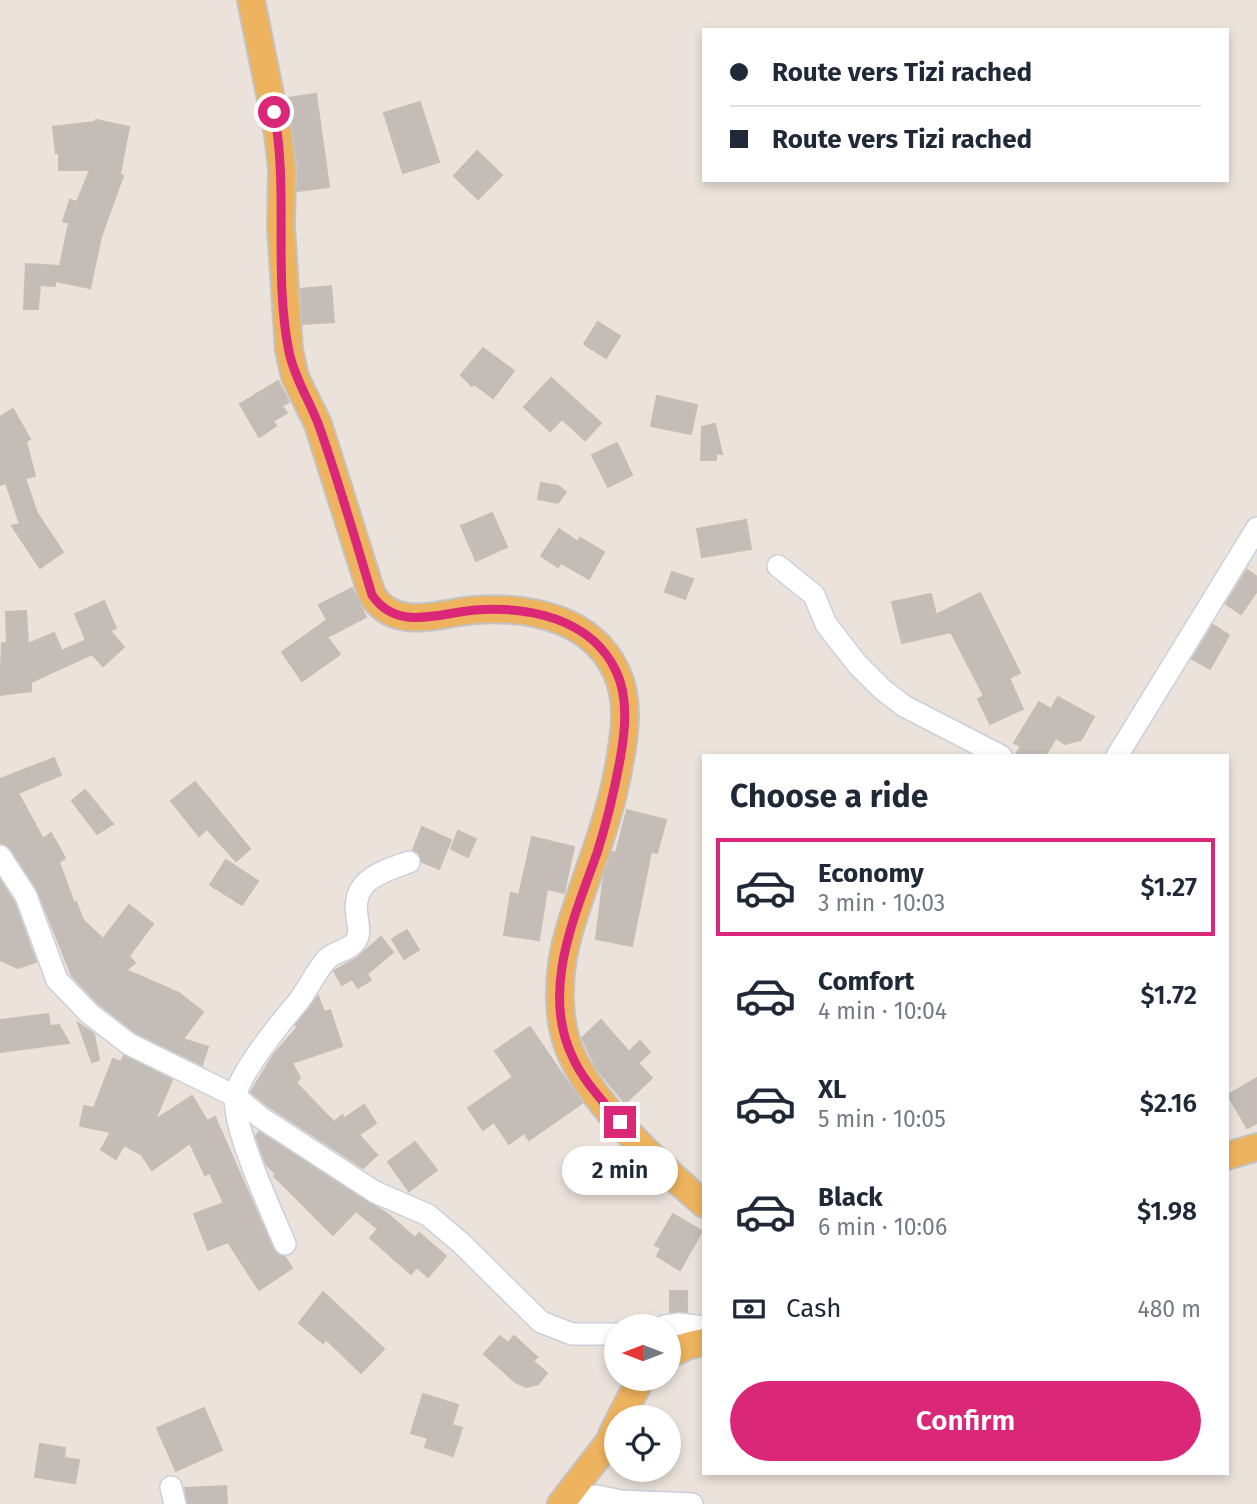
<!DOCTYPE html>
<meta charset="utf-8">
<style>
:root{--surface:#fff;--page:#f6f6f7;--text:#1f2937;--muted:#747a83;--line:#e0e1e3;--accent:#db2777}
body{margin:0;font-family:"Fira Sans",sans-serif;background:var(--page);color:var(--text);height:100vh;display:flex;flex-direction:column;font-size:26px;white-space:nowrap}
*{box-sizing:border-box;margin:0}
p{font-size:23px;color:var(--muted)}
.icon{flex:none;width:38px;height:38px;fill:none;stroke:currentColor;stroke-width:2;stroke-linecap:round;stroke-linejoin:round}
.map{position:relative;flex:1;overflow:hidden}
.panel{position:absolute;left:702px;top:754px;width:527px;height:721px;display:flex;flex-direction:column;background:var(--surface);border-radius:0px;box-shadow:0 4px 10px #0003}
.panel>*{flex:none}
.hud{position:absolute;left:702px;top:28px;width:527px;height:154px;border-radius:0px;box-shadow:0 4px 10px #0003;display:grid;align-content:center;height:154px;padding:0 28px;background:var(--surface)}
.needle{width:46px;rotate:270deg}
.controls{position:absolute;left:604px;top:1314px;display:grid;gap:14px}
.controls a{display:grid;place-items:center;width:77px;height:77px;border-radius:50%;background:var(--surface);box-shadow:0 4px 10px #0003;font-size:35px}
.end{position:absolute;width:32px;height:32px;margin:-16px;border:9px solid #db2777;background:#fff;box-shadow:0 0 0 4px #fff}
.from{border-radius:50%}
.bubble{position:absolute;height:49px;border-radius:24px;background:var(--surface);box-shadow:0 4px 10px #0003;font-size:23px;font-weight:600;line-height:49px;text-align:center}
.hud b{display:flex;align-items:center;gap:24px;height:66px;font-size:26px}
.hud b+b{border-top:2px solid var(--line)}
.hud i{width:18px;height:18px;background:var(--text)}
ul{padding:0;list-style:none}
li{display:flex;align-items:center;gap:21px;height:98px;margin:0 14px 10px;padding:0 14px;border:4px solid transparent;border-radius:0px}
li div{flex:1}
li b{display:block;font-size:26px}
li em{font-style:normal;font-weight:600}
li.selected{border-color:var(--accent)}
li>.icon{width:63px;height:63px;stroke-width:1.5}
h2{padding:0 28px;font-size:32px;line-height:84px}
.pay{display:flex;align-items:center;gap:18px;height:77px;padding:0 28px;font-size:26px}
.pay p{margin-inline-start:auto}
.button{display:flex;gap:14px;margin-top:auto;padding:14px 28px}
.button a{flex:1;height:80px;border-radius:42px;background:var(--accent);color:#fff;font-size:28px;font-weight:600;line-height:80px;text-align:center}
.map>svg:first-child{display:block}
.building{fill:#c4bdb7;stroke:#c6bdb5;stroke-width:2}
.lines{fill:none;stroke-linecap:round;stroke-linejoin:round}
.minor-casing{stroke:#cad0db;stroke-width:24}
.major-casing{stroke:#c3c3c3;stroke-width:30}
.minor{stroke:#fff;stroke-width:21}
.major{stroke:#eeb35e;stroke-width:26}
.route{stroke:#db2777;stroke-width:9}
</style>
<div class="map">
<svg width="1257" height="1504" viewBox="0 0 1257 1504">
<rect width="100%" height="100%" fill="#ebe2db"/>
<g class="building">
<path d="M316 94 329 187 297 191 298 166 287 98Z"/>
<path d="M420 102 439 162 403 173 384 113Z"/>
<path d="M96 120 129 127 120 174 123 176 101 237 90 288 55 281V286L40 285 38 309H24L26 264 60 266 69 223 63 221 70 200 77 202 90 170H59V153H56L53 127 95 122Z"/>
<path d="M477 151 502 175 478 199 454 176Z"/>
<path d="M331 286 334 322 303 324 301 289Z"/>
<path d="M598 322 620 336 606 358 584 344Z"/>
<path d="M483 348 514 371 493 398 474 384 472 386 461 375Z"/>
<path d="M551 378 601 423 585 440 562 419 550 431 524 407Z"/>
<path d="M278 381 289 402 282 406 287 413 273 421 276 426 259 437 240 404Z"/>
<path d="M657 396 697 405 691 434 651 426Z"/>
<path d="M13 409 30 439 26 441 35 476 25 478 37 513 63 552 40 568 12 526 20 524 6 483 0 485V417Z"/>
<path d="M715 424 722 454 716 453V460H701L702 427Z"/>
<path d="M617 443 632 475 608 487 592 455Z"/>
<path d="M541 483 558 486 566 492 558 503 538 499Z"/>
<path d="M492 513 507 547 476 561 461 526Z"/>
<path d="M746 520 751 549 702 557 697 529Z"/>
<path d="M559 529 578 542 580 538 604 552 589 579 561 563 558 567 541 556Z"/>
<path d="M1247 570 1257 577V591L1241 614 1226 604Z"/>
<path d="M672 572 693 579 685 599 665 592Z"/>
<path d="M352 588 366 617 327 637 340 654 302 681 282 652 327 620 319 605Z"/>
<path d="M980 593 1020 673 1009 678 1023 709 990 724 978 699 984 696 951 632 902 643 892 602 931 594 936 615Z"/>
<path d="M104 601 116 628 110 631 124 647 103 666 92 654 31 682V691L0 695 2 643H7L6 612 26 611 28 644 54 633 62 651 86 640 75 614Z"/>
<path d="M1213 625 1229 635 1210 669 1192 659Z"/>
<path d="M1058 697 1094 717 1081 740 1065 744 1056 738 1045 756H1015L1021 746 1014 743 1039 702 1051 709Z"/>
<path d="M54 758 61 775 18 793 43 839 51 833 65 858 59 862 74 903 76 902 83 920 103 939 129 905 153 924 129 956 135 963 126 970 179 993 203 1012 183 1039 208 1047 202 1065 136 1033 99 1004 72 976 37 889 11 849 0 843V779Z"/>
<path d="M195 782 250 849 236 861 207 829 199 836 171 801Z"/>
<path d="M85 790 113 824 97 834 72 801Z"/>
<path d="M627 810 666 820 657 853 651 852 632 946 596 939 604 875 612 852 616 853Z"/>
<path d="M422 827 451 840 439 869 422 862 418 852 413 850Z"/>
<path d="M458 831 476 839 468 857 451 849Z"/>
<path d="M532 837 574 847 564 893 547 889 539 940 504 935 511 893 519 895Z"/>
<path d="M226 860 258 881 242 905 210 885Z"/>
<path d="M0 880 14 902 36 962 18 968 0 960Z"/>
<path d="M407 930 419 950 404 959 392 939Z"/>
<path d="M381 937 393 952 367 974 371 980 358 988 352 979 342 985 334 971 357 958Z"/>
<path d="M318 996 324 1012 330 1010 342 1046 292 1063 300 1078 296 1083 334 1122 342 1115 345 1118 364 1105 376 1123 359 1135 377 1155 363 1168 268 1106 251 1092 274 1054 297 1028 296 1025Z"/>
<path d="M48 1014 50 1026 59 1025 69 1043 0 1052V1020Z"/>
<path d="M601 1020 629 1052 640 1041 650 1052 638 1063 652 1078 625 1103 597 1069 582 1038Z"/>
<path d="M78 1023 94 1034 99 1060 92 1062Z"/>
<path d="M530 1027 582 1103 529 1140 524 1133 509 1144 494 1122 483 1130 468 1108 513 1077 495 1051Z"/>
<path d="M124 1056 172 1080 155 1120 192 1096 207 1121 215 1117 273 1249 278 1255 285 1257 292 1268 259 1290 228 1242 208 1250 194 1214 224 1203 210 1173 205 1175 190 1143 152 1170 141 1154 124 1145 116 1159 101 1150 111 1132 80 1126 84 1106 94 1108 113 1059 121 1062Z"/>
<path d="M1257 1078V1123L1247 1128 1228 1095Z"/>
<path d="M259 1132 389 1215 415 1238 419 1233 446 1256 428 1277 417 1267 411 1274 370 1238 378 1229 356 1211 333 1235 274 1176 276 1174 266 1164 258 1142 256 1136Z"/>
<path d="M415 1142 437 1170 409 1191 388 1162Z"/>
<path d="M673 1214 702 1231 680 1270 657 1256 661 1248 655 1245Z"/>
<rect x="670" y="1291" width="17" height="21"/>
<path d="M323 1292 384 1349 361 1373 326 1339 323 1343 299 1323Z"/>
<path d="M500 1336 508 1343 514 1336 537 1357 533 1361 547 1373 538 1384 526 1387 515 1382 484 1354Z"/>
<path d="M423 1394 458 1405 452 1425 462 1428 453 1456 425 1447 428 1438 411 1433Z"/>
<path d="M204 1408 222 1450 176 1471 157 1428Z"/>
<path d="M40 1444 65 1448 64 1458 79 1460 75 1483 35 1477Z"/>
<path d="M226 1486 227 1504H188L185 1488Z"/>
</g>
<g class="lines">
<g class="minor-casing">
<g id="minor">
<path d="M778 566 814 595 826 624 857 664 882 689 904 706 1001 756"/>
<path d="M1117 756 1257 528"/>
<path d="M0 856 26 896 57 980 90 1014 129 1044 235 1096 260 1117 375 1192 428 1215 461 1243 541 1322 572 1334H616"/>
<path d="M285 1244C273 1215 229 1121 236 1094 242 1070 281 1022 298 1002 309 988 316 970 328 958 336 951 348 951 355 942 361 934 358 926 357 916 351 879 382 872 409 862"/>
<path d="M665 1326 679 1324 704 1327"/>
<path d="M171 1487 175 1504"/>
<path d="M568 1498 597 1496 621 1501 692 1504"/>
</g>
</g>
<g class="major-casing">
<g id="major">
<path d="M251 0 278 134 282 168 281 228 289 350 295 377 318 424 372 595C396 632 439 613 475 610 529 606 591 618 616 671 631 702 624 739 618 771 608 825 586 875 570 928 558 967 554 1020 573 1058 597 1109 661 1167 704 1204"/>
<path d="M1227 1156 1257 1147"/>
<path d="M668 1355 687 1346 704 1342"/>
<path d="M620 1418 641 1379"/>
<path d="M561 1504 609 1442 616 1426"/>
</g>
</g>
<use href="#minor" class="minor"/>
<use href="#major" class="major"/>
</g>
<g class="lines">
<path class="route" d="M274 112C289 191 273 273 289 352 295 380 310 401 319 426 339 482 355 539 372 595 397 632 439 613 475 610 528 606 591 618 616 671 629 698 625 732 620 760 614 792 607 822 597 853 575 916 540 991 573 1058 584 1082 604 1102 620 1122"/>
</g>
</svg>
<div class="controls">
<a><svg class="needle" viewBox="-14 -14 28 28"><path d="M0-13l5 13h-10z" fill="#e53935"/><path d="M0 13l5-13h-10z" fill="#747a83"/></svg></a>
<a><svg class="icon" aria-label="locate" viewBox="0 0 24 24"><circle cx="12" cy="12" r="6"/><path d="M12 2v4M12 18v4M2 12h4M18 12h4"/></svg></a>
</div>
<i class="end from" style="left:274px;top:112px"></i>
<i class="end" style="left:620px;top:1122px"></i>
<div class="bubble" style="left:562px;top:1146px;width:116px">2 min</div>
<div class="hud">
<b><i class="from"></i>Route vers Tizi rached</b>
<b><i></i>Route vers Tizi rached</b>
</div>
<section class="panel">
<h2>Choose a ride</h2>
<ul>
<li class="selected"><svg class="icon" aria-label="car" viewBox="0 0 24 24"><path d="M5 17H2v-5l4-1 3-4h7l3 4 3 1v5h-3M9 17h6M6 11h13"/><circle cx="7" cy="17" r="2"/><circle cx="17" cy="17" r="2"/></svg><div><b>Economy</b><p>3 min · 10:03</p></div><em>$1.27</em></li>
<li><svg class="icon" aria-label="car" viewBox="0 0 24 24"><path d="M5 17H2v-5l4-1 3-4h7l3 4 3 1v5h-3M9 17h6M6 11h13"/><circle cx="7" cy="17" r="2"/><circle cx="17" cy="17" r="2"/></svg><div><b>Comfort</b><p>4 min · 10:04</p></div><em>$1.72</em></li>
<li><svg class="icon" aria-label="car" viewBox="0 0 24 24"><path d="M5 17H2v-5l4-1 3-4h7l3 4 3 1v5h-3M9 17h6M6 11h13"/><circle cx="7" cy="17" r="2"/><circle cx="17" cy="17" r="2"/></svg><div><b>XL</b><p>5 min · 10:05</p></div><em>$2.16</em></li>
<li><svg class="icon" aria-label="car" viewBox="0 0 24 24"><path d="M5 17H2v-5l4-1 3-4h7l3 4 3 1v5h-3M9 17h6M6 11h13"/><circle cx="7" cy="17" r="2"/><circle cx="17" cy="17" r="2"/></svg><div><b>Black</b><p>6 min · 10:06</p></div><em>$1.98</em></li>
</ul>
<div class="pay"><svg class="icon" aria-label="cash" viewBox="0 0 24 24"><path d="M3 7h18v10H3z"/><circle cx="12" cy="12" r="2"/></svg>Cash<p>480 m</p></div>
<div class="button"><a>Confirm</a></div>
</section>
</div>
